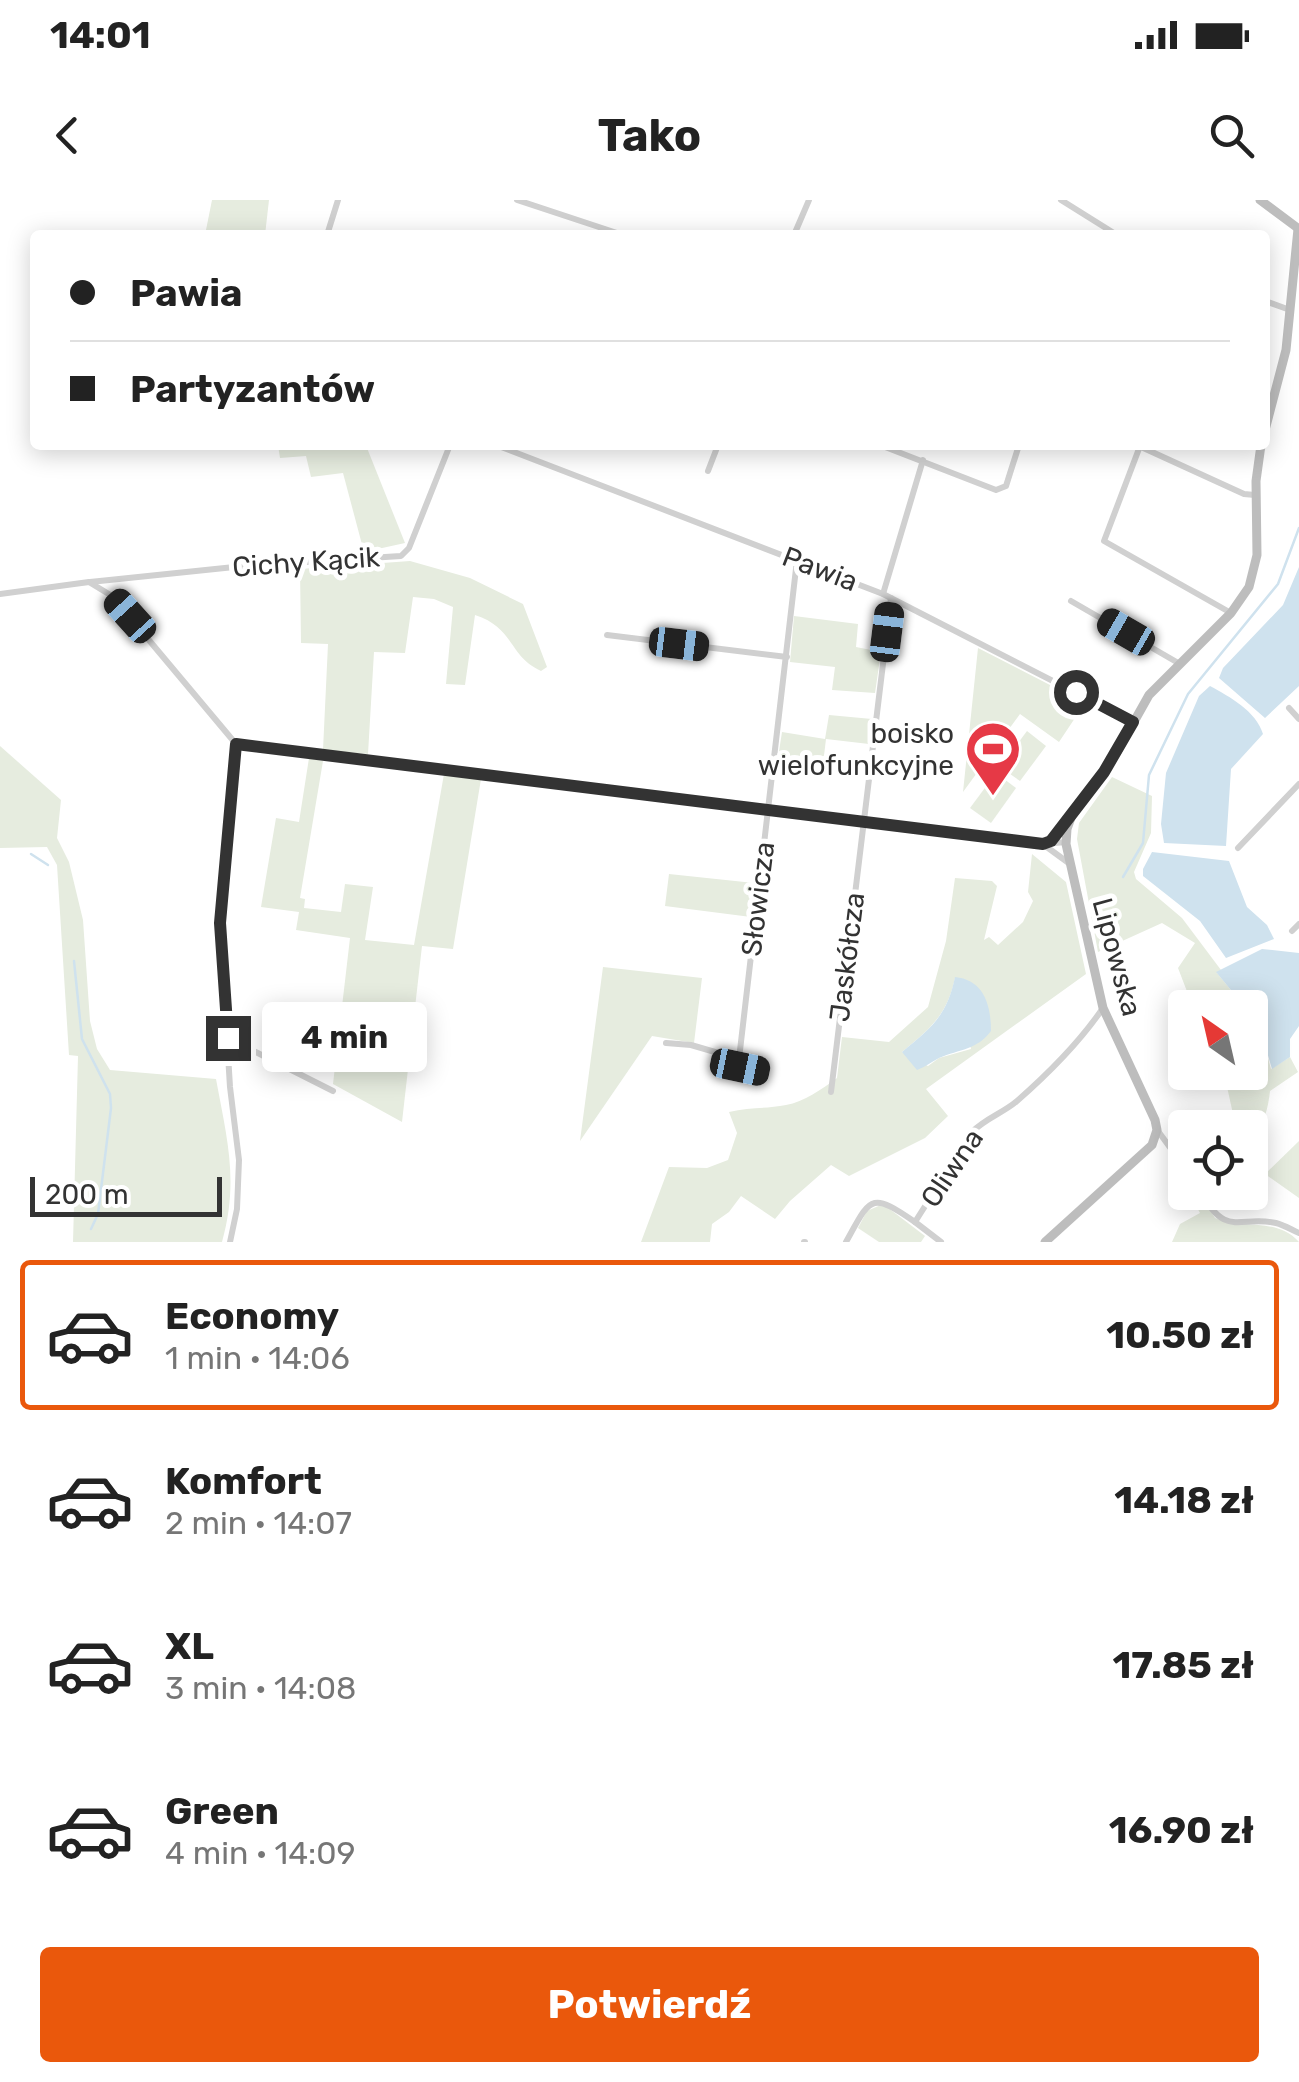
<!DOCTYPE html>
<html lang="pl">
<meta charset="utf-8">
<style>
:root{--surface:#fff;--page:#f6f6f6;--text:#222;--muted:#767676;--line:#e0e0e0;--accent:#ea580c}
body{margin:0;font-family:Rubik,sans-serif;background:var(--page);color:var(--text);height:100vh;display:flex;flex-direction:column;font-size:38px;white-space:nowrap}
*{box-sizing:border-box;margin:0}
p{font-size:32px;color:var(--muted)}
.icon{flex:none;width:55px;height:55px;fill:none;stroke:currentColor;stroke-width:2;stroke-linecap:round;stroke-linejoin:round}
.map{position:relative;height:1042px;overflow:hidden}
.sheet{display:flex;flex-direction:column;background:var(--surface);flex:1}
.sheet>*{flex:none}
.guide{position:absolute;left:30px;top:30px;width:1240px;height:220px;border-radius:10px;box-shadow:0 5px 25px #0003;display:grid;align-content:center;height:220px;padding:0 40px;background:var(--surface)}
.needle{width:65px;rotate:326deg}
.controls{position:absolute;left:1168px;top:790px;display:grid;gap:20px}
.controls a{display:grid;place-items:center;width:100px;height:100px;border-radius:10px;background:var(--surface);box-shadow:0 5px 25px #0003;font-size:50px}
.scale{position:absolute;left:30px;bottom:25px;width:192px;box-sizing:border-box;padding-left:10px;border:5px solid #333;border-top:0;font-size:28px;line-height:35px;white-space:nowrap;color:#333;-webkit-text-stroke:8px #fff;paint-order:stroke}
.end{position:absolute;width:45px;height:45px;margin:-22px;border:12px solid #333;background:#fff;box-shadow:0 0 0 5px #fff}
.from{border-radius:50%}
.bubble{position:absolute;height:70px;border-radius:10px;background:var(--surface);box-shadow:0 5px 25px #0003;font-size:32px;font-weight:700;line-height:70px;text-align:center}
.car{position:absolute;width:30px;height:60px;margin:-30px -15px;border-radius:12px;box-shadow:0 0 8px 2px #0007;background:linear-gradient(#222 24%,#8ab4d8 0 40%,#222 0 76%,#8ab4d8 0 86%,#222 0)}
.guide b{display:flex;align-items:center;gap:35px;height:95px;font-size:38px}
.guide b+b{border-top:2px solid var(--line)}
.guide i{width:25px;height:25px;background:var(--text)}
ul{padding:18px 0 0;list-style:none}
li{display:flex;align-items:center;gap:30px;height:150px;margin:0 20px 15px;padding:0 20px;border:5px solid transparent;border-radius:10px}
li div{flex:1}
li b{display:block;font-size:38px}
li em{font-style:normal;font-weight:700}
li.on{border-color:var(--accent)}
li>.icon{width:90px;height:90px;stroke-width:1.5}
.cta{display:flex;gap:20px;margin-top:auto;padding:20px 40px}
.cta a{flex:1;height:115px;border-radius:10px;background:var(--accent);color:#fff;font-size:40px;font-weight:700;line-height:115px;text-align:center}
.status{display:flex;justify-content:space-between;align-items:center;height:70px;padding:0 50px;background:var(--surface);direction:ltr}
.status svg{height:28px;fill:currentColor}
header{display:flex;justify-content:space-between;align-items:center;height:130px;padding:0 40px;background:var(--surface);font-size:45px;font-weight:700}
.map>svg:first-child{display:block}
.green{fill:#e6ecdf;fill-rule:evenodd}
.water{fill:#cfe2ee}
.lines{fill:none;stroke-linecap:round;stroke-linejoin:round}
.stream{stroke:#cfe2ee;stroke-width:2.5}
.street{stroke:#d0d0d0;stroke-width:6}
.secondary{stroke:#bdbdbd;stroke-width:9}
.route{stroke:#333;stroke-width:12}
.labels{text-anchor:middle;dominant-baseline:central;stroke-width:10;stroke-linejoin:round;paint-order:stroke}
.street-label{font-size:28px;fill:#333;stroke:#fff}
.poi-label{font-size:28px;fill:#333;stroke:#fff;text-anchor:end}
</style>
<div class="status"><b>14:01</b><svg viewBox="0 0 49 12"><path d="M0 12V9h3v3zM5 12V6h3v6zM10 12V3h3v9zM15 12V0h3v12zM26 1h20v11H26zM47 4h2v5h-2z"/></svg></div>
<header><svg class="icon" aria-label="back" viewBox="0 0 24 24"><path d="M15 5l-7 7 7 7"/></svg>Tako<svg class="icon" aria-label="search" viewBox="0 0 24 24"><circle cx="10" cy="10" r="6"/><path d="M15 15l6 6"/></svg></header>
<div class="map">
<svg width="1299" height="1042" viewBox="0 0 1299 1042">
<rect width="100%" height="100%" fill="#fff"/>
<g class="green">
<path d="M212 0H269L265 35H205Z"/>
<path d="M278 245H360L367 248 405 343 364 352 343 273 311 277 306 256 280 258Z"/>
<path d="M410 361 470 378 523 404 547 467 541 471C508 456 515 428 475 415L465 485 446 484 453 407 434 399 413 397 405 453 374 452 368 554 323 550 328 444 301 443 300 369Z"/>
<path d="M794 416 858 424 856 447 881 452 875 493 832 490 835 467 790 462Z"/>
<path d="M978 448 1085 503 1059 542 1020 514 963 592Z"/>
<path d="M829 515 872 519 869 544 826 539 823 564 778 558 782 532 825 539Z"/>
<path d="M1027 531 1046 546 1020 581 1000 567Z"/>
<path d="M0 546 61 600 57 638 69 662 83 720 90 821 97 849 110 870 216 879C227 939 239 981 222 1042H73L78 856 69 855 57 665 47 647 0 648Z"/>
<path d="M309 558 323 561 300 698 305 699 304 708 341 712 345 684 373 687 365 740 414 745 444 574 481 579 453 749 422 746 402 922 333 884 350 738 296 730 299 712 261 707 276 618 299 622Z"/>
<path d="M996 573 1016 588 991 623 970 608Z"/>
<path d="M1112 577 1152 596 1151 633 1134 672 1136 679 1182 718 1221 770 1217 773 1235 795 1247 796 1253 805 1271 869 1290 857 1298 872 1270 891C1268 909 1264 926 1250 939V928L1214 927 1233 914 1224 873 1250 872V808L1193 807 1178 768 1195 743 1162 723 1098 752 1077 639 1079 623Z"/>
<path d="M1032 654 1066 682 1086 774 926 889 948 916 925 938 849 976 831 965 790 1001 775 1019 741 996 729 1012 712 1024 710 1042H641L669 967 707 968 728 960 737 933 729 912C749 907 767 909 786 905 804 902 822 889 837 878L842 837 889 842 928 807 946 741 955 678 992 681 997 686 984 740 989 737 998 745 1023 722 1033 701 1028 692ZM955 778 971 849 939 858 928 866 902 852C931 828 947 815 955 778Z"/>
<path d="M669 674 754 683 751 717 665 706Z"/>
<path d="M603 767 702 778 694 843 652 836 580 941Z"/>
<path d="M1299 941V998L1265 974Z"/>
<path d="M1198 992 1215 1018C1244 1030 1277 1017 1299 1042H1172L1180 1024 1200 1013 1189 993Z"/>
<path d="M883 1004 925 1036 921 1042H879L858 1028 867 1011Z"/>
</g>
<g class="water">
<path d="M1299 367V486L1265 518 1219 478 1223 468 1283 405Z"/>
<path d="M1210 486C1230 497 1256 511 1263 534L1231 569 1226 646 1164 643 1161 624 1166 573 1199 496Z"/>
<path d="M1152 652 1229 661 1247 707 1267 725 1274 739 1226 758 1200 721 1143 676V669Z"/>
<path d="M1262 749 1299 753V826L1290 839V857L1272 869 1253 805 1247 796 1235 795 1216 772Z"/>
<path d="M955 777C984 780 991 805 991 831 977 850 960 849 939 858 931 862 925 867 917 870L902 852C931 828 947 816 955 777Z"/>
</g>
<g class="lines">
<g class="stream">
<path d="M31 654 48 665"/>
<path d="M1123 677 1143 643 1149 575 1188 494 1278 384 1299 328"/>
<path d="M74 761 82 839 110 894 111 908 98 1014 91 1029"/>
</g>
<g class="street">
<path d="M517 0 623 35"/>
<path d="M1061 0 1117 35"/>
<path d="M327 35 338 0"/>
<path d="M794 35 809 0"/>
<path d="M1265 101 1290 110"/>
<path d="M496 245 883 394 1133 522"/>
<path d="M880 245 996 290 1006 286 1019 245"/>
<path d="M1139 246 1244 294 1255 295"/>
<path d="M1140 246 1104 341 1231 413"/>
<path d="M708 271 718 245"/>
<path d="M90 382 244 366 401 356 409 348 450 245"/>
<path d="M0 394 89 382 112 396 236 544 1043 644 1066 642"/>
<path d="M883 394 923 260"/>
<path d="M1071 401 1180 464"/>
<path d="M607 435 787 457"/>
<path d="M1289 508 1299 519"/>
<path d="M1051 641 1068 620"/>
<path d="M1044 645 1070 664"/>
<path d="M1238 648 1299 584"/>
<path d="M1292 731 1299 724"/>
<path d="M228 838 333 891"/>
<path d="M666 843 691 845 739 859 797 360"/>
<path d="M739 859 740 867 765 872"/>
<path d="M831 892 891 398"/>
<path d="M1158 931 1185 968"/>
<path d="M1201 992C1226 1039 1240 1015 1276 1023 1284 1025 1292 1030 1299 1033"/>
<path d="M915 1022 941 1042"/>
<path d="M230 1042 237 1009 239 960 230 887 220 723 236 544"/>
<path d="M804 1042H805"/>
<path d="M846 1042C871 997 870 991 915 1022L972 932C986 918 1003 913 1017 901 1049 873 1079 843 1103 808"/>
</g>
<g class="secondary">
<path d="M1260 0 1299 29"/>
<path d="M1265 230 1286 150 1298 29"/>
<path d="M1045 1042 1152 945 1157 930 1155 920 1103 808 1066 644 1067 629 1072 615 1117 552 1149 495 1231 413 1249 387 1257 355 1256 281 1261 245"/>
</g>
</g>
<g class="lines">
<path class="route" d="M228 838 220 723 236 544 1043 644 1051 641 1104 572 1133 522 1076 492"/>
</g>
<defs>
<g id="stadium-pin" transform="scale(2.875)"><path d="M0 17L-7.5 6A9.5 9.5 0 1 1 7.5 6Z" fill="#e63946" stroke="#fff"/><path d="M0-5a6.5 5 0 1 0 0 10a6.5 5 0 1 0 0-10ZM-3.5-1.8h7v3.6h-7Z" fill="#fff"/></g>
</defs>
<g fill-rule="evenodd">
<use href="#stadium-pin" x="993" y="549"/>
</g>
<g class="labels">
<g class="street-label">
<text transform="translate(306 362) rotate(-4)">Cichy Kącik</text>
<text transform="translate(820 369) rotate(21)">Pawia</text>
<text transform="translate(758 699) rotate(-83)">Słowicza</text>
<text transform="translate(847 757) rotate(-83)">Jaskółcza</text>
<text transform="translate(1117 757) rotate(75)">Lipowska</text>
<text transform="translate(952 968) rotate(-56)">Oliwna</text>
</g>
<g class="poi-label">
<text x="954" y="533">boisko<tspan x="954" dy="32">wielofunkcyjne</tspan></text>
</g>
</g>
</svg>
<div class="controls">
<a><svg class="needle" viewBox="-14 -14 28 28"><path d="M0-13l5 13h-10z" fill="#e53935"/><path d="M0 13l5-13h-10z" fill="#767676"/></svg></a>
<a><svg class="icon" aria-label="locate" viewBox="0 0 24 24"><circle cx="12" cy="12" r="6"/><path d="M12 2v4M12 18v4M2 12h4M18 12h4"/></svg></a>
</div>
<div class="scale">200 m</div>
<i class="end from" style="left:1076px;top:492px"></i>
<i class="end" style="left:228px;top:838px"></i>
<div class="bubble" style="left:262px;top:802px;width:165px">4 min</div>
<i class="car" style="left:130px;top:416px;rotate:318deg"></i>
<i class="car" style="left:887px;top:432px;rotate:7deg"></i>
<i class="car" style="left:1126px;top:432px;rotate:300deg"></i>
<i class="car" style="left:679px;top:444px;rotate:97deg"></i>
<i class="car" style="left:740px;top:867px;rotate:102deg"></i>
<div class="guide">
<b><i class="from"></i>Pawia</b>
<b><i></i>Partyzantów</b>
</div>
</div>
<section class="sheet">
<ul>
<li class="on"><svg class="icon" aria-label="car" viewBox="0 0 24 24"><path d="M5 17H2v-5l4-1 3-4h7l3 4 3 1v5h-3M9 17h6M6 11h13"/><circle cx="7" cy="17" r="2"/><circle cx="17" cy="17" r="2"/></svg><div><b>Economy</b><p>1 min · 14:06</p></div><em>10.50 zł</em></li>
<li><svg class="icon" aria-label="car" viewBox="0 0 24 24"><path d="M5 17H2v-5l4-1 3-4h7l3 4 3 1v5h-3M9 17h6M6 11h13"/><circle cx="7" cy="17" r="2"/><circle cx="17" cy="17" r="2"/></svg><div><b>Komfort</b><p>2 min · 14:07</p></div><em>14.18 zł</em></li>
<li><svg class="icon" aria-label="car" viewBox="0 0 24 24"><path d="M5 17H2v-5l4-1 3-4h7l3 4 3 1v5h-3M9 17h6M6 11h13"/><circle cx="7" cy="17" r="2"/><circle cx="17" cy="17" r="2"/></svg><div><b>XL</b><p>3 min · 14:08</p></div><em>17.85 zł</em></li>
<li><svg class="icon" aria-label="car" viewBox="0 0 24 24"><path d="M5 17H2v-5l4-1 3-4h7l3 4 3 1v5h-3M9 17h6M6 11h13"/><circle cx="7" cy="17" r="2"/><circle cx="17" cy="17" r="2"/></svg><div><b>Green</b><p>4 min · 14:09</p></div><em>16.90 zł</em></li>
</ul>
<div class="cta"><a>Potwierdź</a></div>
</section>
